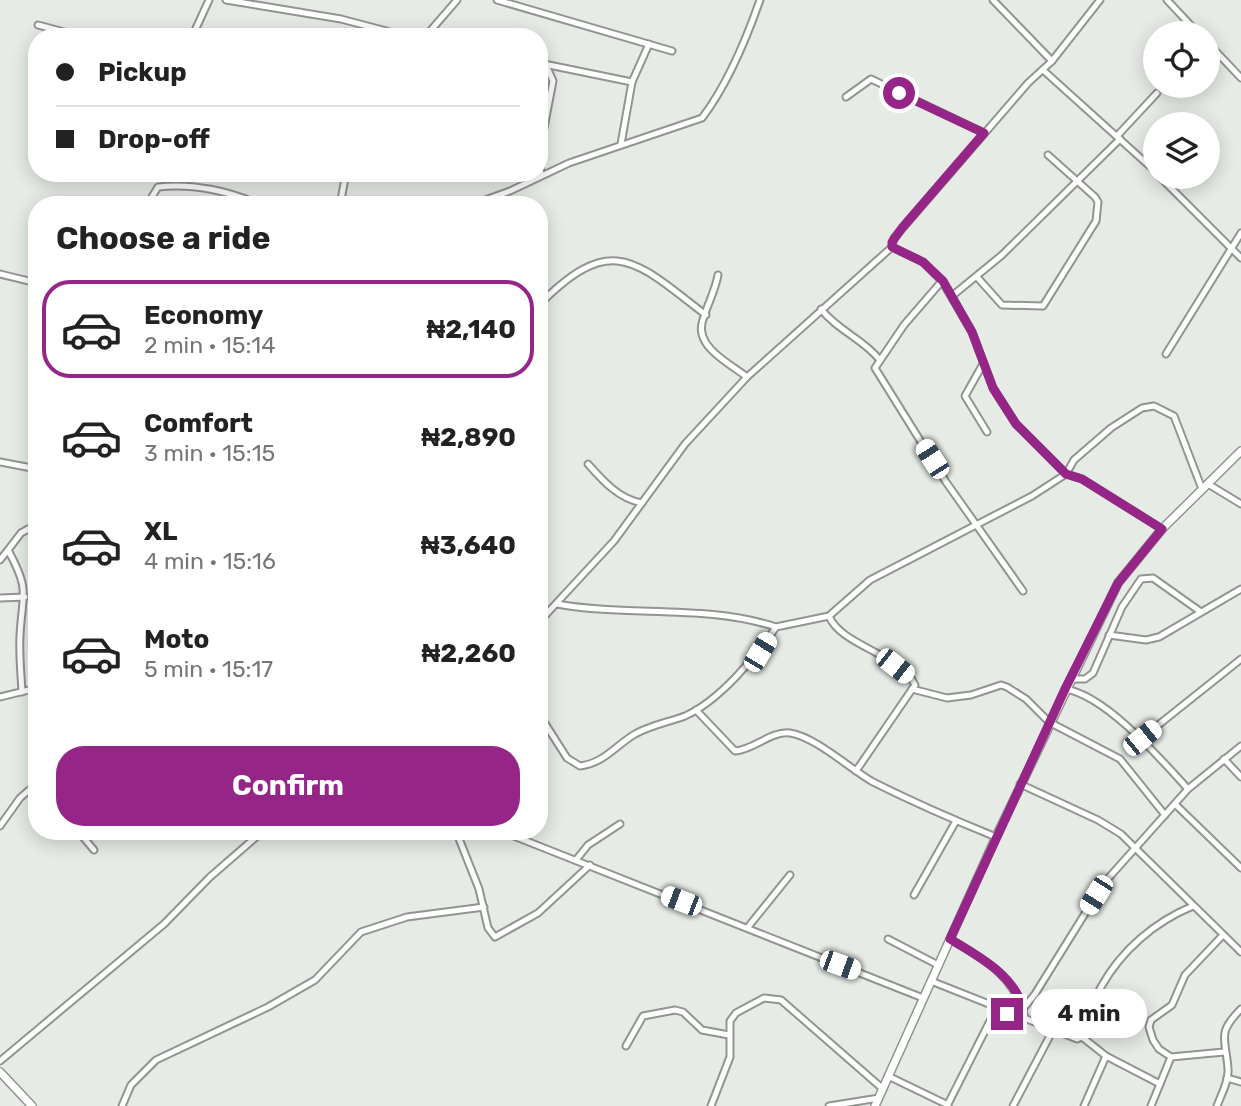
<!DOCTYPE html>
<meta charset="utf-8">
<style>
:root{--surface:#fff;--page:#f6f6f6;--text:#222;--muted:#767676;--line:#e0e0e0;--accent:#952687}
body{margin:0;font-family:Rubik,sans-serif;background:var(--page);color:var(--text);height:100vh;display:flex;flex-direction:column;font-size:26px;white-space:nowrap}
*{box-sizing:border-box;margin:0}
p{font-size:23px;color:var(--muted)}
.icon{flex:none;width:38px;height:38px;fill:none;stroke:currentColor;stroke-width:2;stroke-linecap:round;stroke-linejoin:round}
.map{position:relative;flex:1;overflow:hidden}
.details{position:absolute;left:28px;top:196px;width:520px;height:644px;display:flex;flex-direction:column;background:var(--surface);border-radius:28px;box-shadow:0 4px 18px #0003}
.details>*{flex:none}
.top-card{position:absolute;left:28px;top:28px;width:520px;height:154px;border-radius:28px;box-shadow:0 4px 18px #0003;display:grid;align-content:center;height:154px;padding:0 28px;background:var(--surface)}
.buttons{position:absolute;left:1143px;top:21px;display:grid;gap:14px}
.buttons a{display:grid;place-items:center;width:77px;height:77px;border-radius:50%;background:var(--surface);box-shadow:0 4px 18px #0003;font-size:35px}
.end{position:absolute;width:32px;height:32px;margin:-16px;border:9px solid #952687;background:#fff;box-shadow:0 0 0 4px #fff}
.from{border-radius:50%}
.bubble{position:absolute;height:49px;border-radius:24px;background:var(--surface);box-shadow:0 4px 18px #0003;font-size:23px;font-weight:700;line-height:49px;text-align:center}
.car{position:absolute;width:21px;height:42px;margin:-21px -10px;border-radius:9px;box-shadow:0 0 5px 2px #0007;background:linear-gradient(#fff 24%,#345 0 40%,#fff 0 76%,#345 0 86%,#fff 0)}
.top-card b{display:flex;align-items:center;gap:24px;height:66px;font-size:26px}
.top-card b+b{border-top:2px solid var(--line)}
.top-card i{width:18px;height:18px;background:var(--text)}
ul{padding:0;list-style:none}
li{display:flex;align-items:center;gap:21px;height:98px;margin:0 14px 10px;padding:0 14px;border:4px solid transparent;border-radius:28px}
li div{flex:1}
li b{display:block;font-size:26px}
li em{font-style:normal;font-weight:700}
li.selected{border-color:var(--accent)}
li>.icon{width:63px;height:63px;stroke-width:1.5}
h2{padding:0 28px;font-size:32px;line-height:84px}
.action{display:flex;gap:14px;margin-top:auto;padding:14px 28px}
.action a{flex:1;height:80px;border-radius:28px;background:var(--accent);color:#fff;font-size:28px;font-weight:700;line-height:80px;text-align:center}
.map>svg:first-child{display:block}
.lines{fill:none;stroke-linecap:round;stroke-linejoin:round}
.street-casing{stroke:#919590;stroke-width:9}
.secondary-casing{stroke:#919590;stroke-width:10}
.street{stroke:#fff;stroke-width:5}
.secondary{stroke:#fff;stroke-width:7}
.route{stroke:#952687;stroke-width:9}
</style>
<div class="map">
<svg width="1241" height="1106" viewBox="0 0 1241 1106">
<rect width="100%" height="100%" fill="#e7ebe6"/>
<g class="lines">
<g class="street-casing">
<g id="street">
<path d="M226 0 341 19 409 37"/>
<path d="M497 0 672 51"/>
<path d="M993 0 1052 61"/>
<path d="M1167 0 1198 33"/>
<path d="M38 25 83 37"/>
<path d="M432 31 453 37"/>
<path d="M192 37 209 0"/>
<path d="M425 37 457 0"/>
<path d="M1208 43 1241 78"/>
<path d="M539 63 632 82 621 144"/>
<path d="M1043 70 1155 171"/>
<path d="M632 82 649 44"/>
<path d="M846 97 871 79 984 133"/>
<path d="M1117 136 1157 93"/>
<path d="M539 154 553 81 546 65"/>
<path d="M539 155 541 176"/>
<path d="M1160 177 1241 258"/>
<path d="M147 205 158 187C192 183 230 191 260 205"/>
<path d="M340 205 346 173"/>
<path d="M471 205 510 191 569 163 702 118C728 84 746 40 760 0"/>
<path d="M892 247 923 262 942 281 972 332 993 388 1016 424 1066 474 1082 479 1162 529"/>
<path d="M0 274 37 283"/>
<path d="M718 275C715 292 706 307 702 323 696 348 732 365 747 377"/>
<path d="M977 277 1002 305 1043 306 1096 221 1098 202 1095 197 1048 155"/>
<path d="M942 281 904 325 875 368 946 482 1023 591"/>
<path d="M952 296 1002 255 1120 139"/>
<path d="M539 305C613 230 636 262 706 315"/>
<path d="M821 309C837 330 863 339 879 359"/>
<path d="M1166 354 1241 233"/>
<path d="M983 364 965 396 987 432"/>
<path d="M0 462 37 469"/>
<path d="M588 464C603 481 619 499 642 503"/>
<path d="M1208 484 1241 504"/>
<path d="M0 560 8 550"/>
<path d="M0 598 25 597"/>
<path d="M557 604C629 617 705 604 776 627"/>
<path d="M829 616C841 646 901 654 915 685L856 771"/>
<path d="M539 622 614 541 685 444 747 377 892 247 894 238 1028 83 1052 61 1100 0"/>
<path d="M1109 635 1146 640 1159 637 1241 589"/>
<path d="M1070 679H1085L1093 673 1122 607 1141 579 1153 578 1201 612"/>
<path d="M912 689 947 698 971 695 1001 685 1007 687 1026 699 1049 722 1120 759 1165 815"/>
<path d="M1065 689C1105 695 1160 758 1188 789"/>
<path d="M22 692C21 673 19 654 20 636 22 593 31 592 8 550L21 533 37 524"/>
<path d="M0 697 37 688"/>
<path d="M696 710 735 751C754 750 770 731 790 733 816 737 850 769 873 782 913 802 954 820 996 837"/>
<path d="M539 714 567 758 580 766C604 763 615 746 635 734 651 725 669 722 685 716 719 701 756 657 776 627L829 616 870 580 1032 496 1066 474 1074 460 1111 428 1142 408 1154 406 1174 416 1202 489"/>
<path d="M1142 738 1241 659"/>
<path d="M1224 759 1241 777"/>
<path d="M1020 784 1098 820 1121 834 1241 952"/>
<path d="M1176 805 1241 868"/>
<path d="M0 826 20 798 37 783"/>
<path d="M78 831 94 850"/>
<path d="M456 831 479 889 488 928 495 937 538 913 590 865"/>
<path d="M501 831 923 998"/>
<path d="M576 860 588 845 620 824"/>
<path d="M914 895 956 821"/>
<path d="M748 927 790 875"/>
<path d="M1223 935 1185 975 1172 1005 1151 1020 1149 1027 1153 1040 1159 1049 1171 1057 1224 1052"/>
<path d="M888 939 938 965"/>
<path d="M950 939C985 960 1015 976 1025 1018"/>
<path d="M931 981 1077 1039 1082 1037 1106 1056 1160 1084"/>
<path d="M1011 1015 1023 1009 1035 994 1104 883 1188 789 1241 746"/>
<path d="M1082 1037C1091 1023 1092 1003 1101 987 1121 951 1154 922 1193 906"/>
<path d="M626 1046 643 1016 675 1010 683 1012 702 1030 729 1035"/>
<path d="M0 1061 164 924 210 877 263 831"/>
<path d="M888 1076 948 1105"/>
<path d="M1227 1078 1241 1082"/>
<path d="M122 1106 131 1085 156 1060 268 1007 315 980 361 932 407 917 484 907"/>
<path d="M711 1106 730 1057V1021L736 1013 764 998 781 1000 883 1089"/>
<path d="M829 1106 879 1098"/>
<path d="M947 1106 996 1009"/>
<path d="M1013 1106 1054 1028"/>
<path d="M1084 1106 1106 1056"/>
<path d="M1151 1106 1171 1057"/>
<path d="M1217 1106C1221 1095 1229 1081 1228 1069 1226 1038 1216 1034 1241 1009"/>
</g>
</g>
<g class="secondary-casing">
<g id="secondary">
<path d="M0 1072 32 1106"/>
<path d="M875 1106 996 837 1118 583 1162 529 1241 451"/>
</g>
</g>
<use href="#street" class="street"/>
<use href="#secondary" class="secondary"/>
</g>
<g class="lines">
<path class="route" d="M899 93 984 133 902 228 892 242V247L923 262 943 281 972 332 993 388 1016 424 1066 474 1082 479 1162 529 1118 583 1065 689 950 939C978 956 1015 975 1023 1009L1007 1014"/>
</g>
</svg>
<div class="buttons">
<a><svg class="icon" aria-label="locate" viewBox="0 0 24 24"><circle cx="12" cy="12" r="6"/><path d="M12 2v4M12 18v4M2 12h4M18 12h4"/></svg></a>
<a><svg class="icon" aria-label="layers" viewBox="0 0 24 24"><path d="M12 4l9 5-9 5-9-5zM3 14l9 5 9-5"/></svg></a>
</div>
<i class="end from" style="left:899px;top:93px"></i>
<i class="end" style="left:1007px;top:1014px"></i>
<div class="bubble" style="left:1031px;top:989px;width:116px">4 min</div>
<i class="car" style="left:932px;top:459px;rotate:327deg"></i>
<i class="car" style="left:760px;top:652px;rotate:31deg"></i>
<i class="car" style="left:895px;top:666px;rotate:128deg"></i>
<i class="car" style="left:1142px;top:738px;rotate:51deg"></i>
<i class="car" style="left:1096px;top:895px;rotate:212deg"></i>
<i class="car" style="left:681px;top:901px;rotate:291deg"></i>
<i class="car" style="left:840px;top:965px;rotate:110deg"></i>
<div class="top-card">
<b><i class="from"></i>Pickup</b>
<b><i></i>Drop-off</b>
</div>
<section class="details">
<h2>Choose a ride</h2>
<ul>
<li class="selected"><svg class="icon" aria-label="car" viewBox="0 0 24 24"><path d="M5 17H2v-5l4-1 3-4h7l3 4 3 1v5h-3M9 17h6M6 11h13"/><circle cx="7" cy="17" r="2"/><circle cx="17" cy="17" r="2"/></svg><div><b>Economy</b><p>2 min · 15:14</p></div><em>₦2,140</em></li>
<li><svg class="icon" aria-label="car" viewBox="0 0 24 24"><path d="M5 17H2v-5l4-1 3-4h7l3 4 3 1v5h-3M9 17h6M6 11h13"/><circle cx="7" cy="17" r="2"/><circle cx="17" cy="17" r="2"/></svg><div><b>Comfort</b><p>3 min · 15:15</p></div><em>₦2,890</em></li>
<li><svg class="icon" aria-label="car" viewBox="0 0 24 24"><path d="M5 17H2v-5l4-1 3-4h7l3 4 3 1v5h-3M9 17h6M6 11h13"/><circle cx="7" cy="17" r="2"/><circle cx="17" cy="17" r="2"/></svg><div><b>XL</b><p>4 min · 15:16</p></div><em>₦3,640</em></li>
<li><svg class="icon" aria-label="car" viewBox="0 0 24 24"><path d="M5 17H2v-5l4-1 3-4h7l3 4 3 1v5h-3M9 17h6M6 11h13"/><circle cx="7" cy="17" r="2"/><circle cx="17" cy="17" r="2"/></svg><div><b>Moto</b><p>5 min · 15:17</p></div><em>₦2,260</em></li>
</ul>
<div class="action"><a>Confirm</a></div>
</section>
</div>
